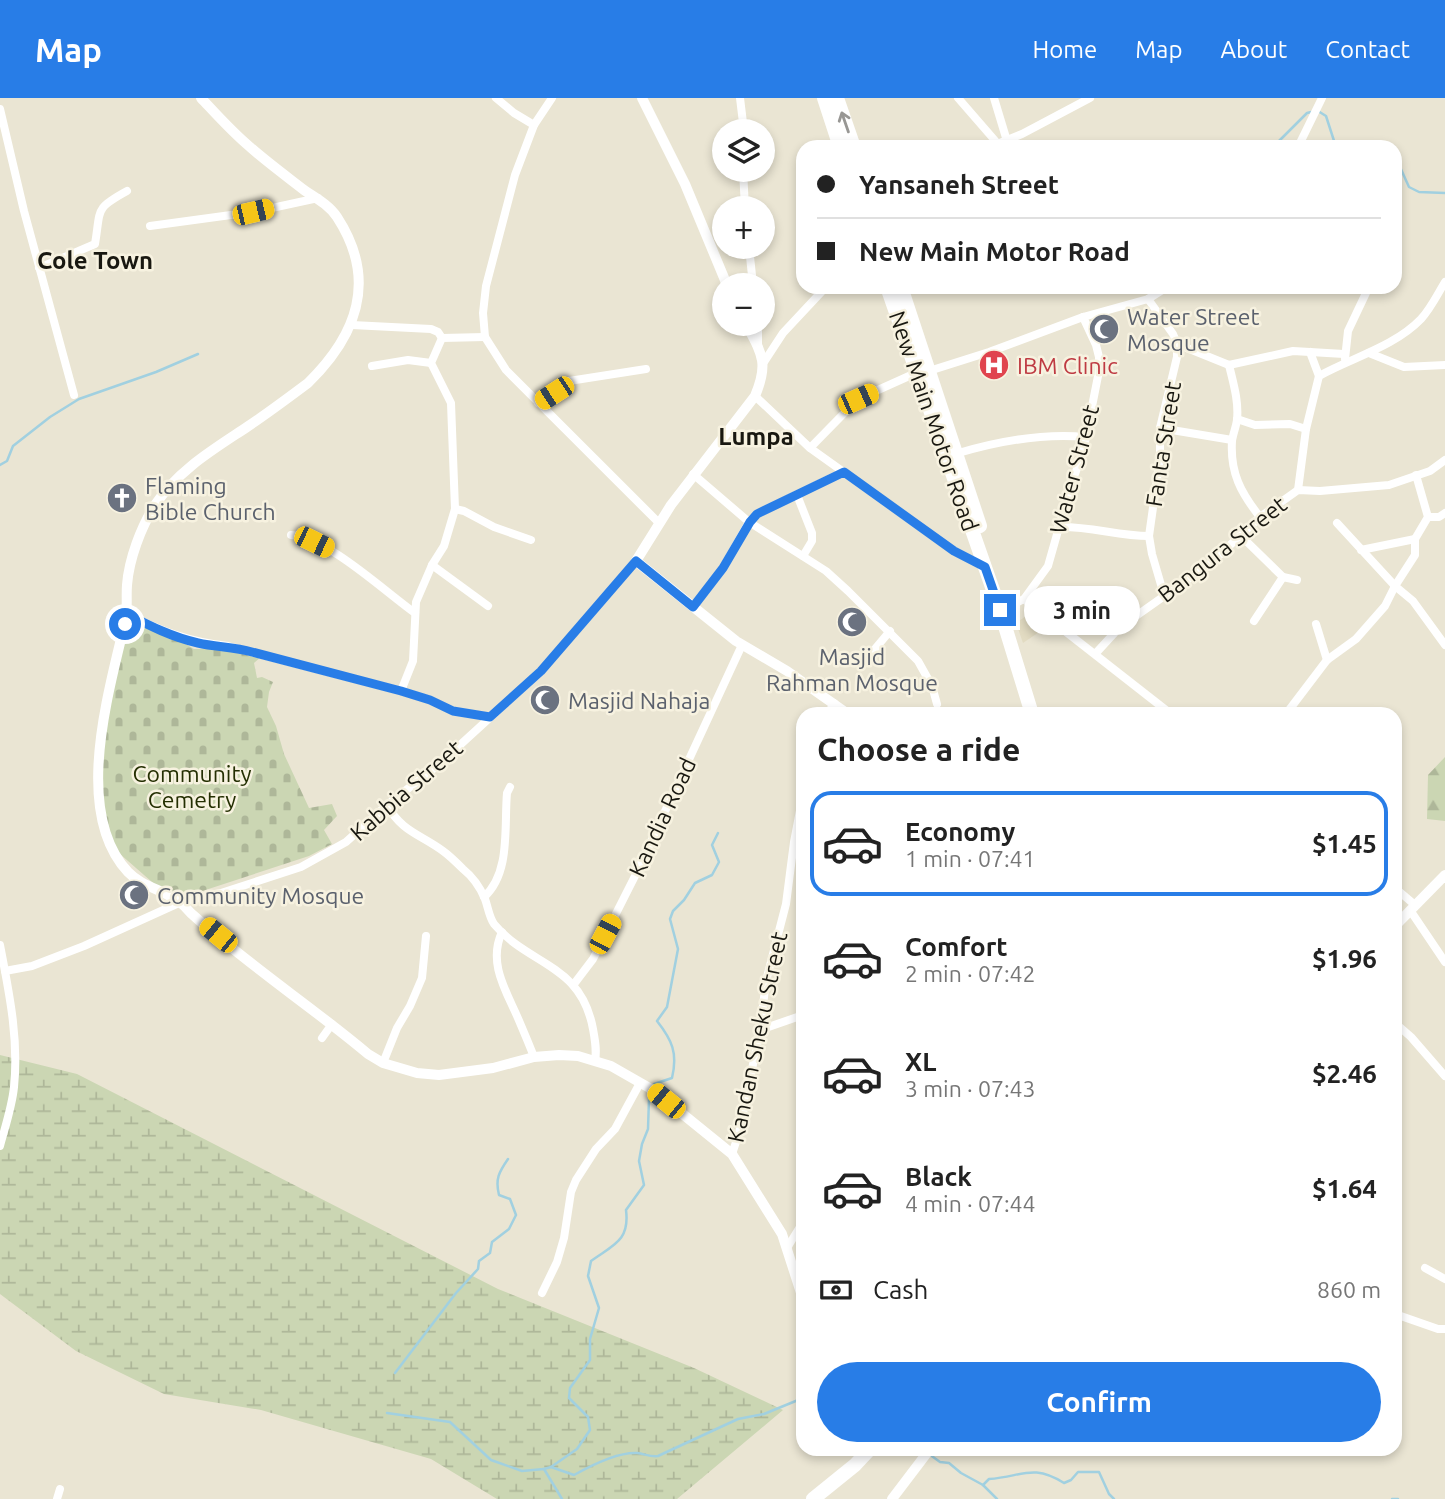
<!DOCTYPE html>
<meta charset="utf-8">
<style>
:root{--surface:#fff;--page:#f2f2f2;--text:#222;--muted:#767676;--line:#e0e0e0;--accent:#287de7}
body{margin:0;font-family:Ubuntu,sans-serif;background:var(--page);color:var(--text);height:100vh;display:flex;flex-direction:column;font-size:26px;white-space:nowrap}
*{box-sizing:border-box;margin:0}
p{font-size:23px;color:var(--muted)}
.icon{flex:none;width:38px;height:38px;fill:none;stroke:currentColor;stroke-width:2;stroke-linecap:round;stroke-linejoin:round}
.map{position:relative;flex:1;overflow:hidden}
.panel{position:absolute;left:796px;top:609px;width:606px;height:749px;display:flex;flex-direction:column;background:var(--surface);border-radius:21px;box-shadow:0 4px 10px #0003}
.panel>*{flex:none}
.hud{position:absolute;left:796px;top:42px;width:606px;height:154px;border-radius:21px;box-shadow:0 4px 10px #0003;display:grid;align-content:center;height:154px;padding:0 21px;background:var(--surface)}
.controls{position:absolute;left:712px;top:21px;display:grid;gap:14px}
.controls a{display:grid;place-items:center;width:63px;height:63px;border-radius:50%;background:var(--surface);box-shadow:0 4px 10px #0003;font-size:35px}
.end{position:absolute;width:32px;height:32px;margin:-16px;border:9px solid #287de7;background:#fff;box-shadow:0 0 0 4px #fff}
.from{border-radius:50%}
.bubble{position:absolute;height:49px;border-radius:24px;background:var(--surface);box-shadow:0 4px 10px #0003;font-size:23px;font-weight:700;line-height:49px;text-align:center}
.car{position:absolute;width:21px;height:42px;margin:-21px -10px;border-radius:9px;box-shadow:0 0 5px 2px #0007;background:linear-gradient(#f5c518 24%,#345 0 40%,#f5c518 0 76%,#345 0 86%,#f5c518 0)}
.hud b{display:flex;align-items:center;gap:24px;height:66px;font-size:26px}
.hud b+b{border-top:2px solid var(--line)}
.hud i{width:18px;height:18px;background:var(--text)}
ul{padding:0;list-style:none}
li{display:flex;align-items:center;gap:21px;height:105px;margin:0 14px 10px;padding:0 7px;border:4px solid transparent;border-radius:21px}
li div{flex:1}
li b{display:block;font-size:26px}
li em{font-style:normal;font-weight:700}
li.current{border-color:var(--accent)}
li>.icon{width:63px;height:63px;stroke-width:1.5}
h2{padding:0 21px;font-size:32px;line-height:84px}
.pay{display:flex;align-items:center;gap:18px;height:77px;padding:0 21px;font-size:26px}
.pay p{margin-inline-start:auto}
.button{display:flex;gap:14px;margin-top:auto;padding:14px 21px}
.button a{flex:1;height:80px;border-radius:42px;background:var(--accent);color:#fff;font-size:28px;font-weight:700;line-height:80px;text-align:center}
header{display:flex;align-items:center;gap:42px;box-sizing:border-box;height:98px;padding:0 35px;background:var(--accent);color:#fff}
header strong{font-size:33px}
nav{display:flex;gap:38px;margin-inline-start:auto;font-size:24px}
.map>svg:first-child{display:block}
.built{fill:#e2dbc2}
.forest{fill:url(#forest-firs)}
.wetland{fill:url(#wetland-marsh)}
.cemetery{fill:url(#cemetery-stones)}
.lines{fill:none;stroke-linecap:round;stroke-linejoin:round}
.stream{stroke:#a1d0e0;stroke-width:2.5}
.street{stroke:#fff;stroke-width:8}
.secondary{stroke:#fff;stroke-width:10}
.highway{stroke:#fff;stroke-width:14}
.oneway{stroke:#989794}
.route{stroke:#287de7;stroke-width:9}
.labels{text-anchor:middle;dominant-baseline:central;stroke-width:5;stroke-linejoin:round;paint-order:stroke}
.worship-label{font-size:23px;fill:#5b616d;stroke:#f7f2e0;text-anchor:start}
.health-label{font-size:23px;fill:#be3a42;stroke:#f7f2e0;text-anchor:start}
.street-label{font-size:23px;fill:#191811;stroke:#f7f2e0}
.park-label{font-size:23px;fill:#242f02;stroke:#f7f2e0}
.neighbourhood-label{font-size:24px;font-weight:bold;fill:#191811;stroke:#f7f2e0}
</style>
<header>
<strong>Map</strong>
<nav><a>Home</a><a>Map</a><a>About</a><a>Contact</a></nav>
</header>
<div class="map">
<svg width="1445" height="1401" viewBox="0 0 1445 1401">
<defs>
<pattern id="forest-firs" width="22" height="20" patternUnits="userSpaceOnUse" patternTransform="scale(1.75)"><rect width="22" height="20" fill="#cbd6b3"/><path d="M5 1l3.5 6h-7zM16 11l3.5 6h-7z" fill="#aeb799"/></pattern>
<pattern id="wetland-marsh" width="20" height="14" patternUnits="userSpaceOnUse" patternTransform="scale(1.75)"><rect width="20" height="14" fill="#cbd6b3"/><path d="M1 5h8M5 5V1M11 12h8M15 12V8" fill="none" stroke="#aeb799"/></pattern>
<pattern id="cemetery-stones" width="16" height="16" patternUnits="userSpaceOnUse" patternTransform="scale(1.75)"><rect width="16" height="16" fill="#cbd6b3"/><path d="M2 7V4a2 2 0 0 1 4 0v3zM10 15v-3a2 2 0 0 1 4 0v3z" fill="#aeb799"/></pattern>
</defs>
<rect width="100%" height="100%" fill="#eae5d3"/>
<path class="built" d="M1032 514 1046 525 1042 532 1023 545 1016 525Z"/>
<path class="forest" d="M1445 659V723L1427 721 1428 677Z"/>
<path class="wetland" d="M0 957 77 976 498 1191 694 1270 783 1312 677 1401H497L431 1361 261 1312 164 1296 76 1253 0 1196Z"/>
<path class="cemetery" d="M128 520 151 532 174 539 194 551H229L262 558 254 565 257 580 262 579 273 584 269 594 267 609 276 628 284 656 309 710 332 706 337 718 324 732 332 746 309 758 178 801 160 791 120 756 100 720 97 661Z"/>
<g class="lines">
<g class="stream">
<path d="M1318 13 1326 18 1336 49"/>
<path d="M1076 49 1093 45 1106 49"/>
<path d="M1273 49 1307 15 1311 14"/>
<path d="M1395 66 1400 69 1409 89 1419 94 1445 95"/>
<path d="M0 367 7 363 13 348 50 319 79 301 156 274 198 256"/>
<path d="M654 989V986L672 980C678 955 672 942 657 923L667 909 678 851 670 821 673 813 684 802 695 785 712 777 719 764 712 747 718 735"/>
<path d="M395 1275 456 1195 478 1171 479 1163 490 1155 492 1144 509 1131 516 1117 510 1101 499 1097C495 1081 499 1074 508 1061"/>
<path d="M387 1315 450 1324 491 1362 522 1373 544 1371 562 1401"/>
<path d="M929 1356 940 1364 949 1365 961 1375 983 1387 997 1401"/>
<path d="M551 1369 577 1351 590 1332 588 1319 569 1300 570 1290 590 1262V1241L599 1210 588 1178 591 1163C613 1147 630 1143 626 1112L644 1087 639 1063 642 1046 648 1031 649 1001 652 995"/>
<path d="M544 1371 551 1369 574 1377C590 1368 618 1354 637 1355 645 1356 650 1359 658 1358L738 1321 764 1316 803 1300"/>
<path d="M983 1387 989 1381C1022 1379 1032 1365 1064 1385L1071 1382 1078 1374H1099L1109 1396 1114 1401"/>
<path d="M1392 1401H1398"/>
</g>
<g class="street">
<path d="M496 0 514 15 534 27"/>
<path d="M552 0 534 27 515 77 486 188 483 215 485 239 506 272 659 425"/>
<path d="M740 0 744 33"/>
<path d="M958 0 998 46"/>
<path d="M994 0 1007 43"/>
<path d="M0 11 24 113 74 297"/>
<path d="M990 49 1022 36 1090 0"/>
<path d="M1298 49 1322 0"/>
<path d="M743 72 745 110"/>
<path d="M150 128 253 114 318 100"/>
<path d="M749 149 753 187"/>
<path d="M39 170 95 146C101 111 94 111 127 93"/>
<path d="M1148 201 1173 236 1177 246V259L1160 330V360L1149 438 1152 456 1164 497"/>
<path d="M352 227 431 231 438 234 442 240"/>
<path d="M1177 246 1229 267 1293 253 1344 256"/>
<path d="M758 249V226"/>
<path d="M1310 254 1319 278"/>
<path d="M1369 255 1404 269 1445 267"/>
<path d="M1345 261 1348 233 1366 195"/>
<path d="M764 264 783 235 826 189"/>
<path d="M1229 267C1233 284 1239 303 1237 322 1236 329 1233 336 1232 343 1230 375 1241 395 1260 419"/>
<path d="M372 268 408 262 431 265"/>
<path d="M929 273 989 254 1083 219 1148 201 1167 189"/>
<path d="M755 298 810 350 954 453 985 469"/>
<path d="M538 305 569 283 646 271"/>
<path d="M1237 321 1255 327 1290 326 1306 331"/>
<path d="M1160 330 1232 342"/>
<path d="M810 350 858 301 918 274"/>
<path d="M955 356C998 343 1042 335 1086 339"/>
<path d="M693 376 749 424 826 473 848 493 918 563 932 588 937 606"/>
<path d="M1298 392 1306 331 1319 278C1351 260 1394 249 1421 221 1431 210 1437 197 1445 184"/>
<path d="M797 397 812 435V443L803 458"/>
<path d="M455 411 464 413 494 429 531 442"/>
<path d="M1428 419H1439L1445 415"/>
<path d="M1337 425 1395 488 1413 503 1445 547"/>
<path d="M1058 429C1091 428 1117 438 1149 438"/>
<path d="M291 437C327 439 384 493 415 515"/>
<path d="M1241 438 1283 479"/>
<path d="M1361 452 1415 441"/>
<path d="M432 467 488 508"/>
<path d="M1024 501 1171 616"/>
<path d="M693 509 723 470 749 424 757 416 843 374"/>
<path d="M1008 509 1024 501 1048 468 1071 387 1083 354 1099 273V259L1096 247 1083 219"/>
<path d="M127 516C162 533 188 544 228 548L401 593 430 602 453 613 490 619"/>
<path d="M1254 523 1283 479 1297 482"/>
<path d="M1316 526 1327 562"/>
<path d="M1067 534C1091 521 1095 511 1119 530"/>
<path d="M1096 555 1119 530 1211 465 1260 419 1298 392 1320 393 1389 387 1430 373 1445 362"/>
<path d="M869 558 890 533"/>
<path d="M401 593 413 563 416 504 432 467 444 448 455 411 451 305 431 265 442 240 485 239"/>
<path d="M828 616 834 605"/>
<path d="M1286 616 1327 562 1356 541 1385 508 1395 488 1415 457V441L1428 419 1416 377"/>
<path d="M387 707C402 734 420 736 443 753 450 758 457 765 463 771 473 779 480 789 485 801 488 809 489 819 494 826 529 868 581 865 593 931 595 942 597 952 595 963"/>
<path d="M1395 790 1415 807"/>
<path d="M484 799C511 775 504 728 507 695L510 689"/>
<path d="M1410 812 1445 864"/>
<path d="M502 834C488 864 505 891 517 918 523 932 529 946 534 959"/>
<path d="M0 847C9 894 19 941 14 989 12 1009 5 1029 0 1048"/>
<path d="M5 873 32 868 84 848 181 804 221 795 301 769 346 744 387 707 437 668 541 573 636 463"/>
<path d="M574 886 593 861 635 778 742 547"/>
<path d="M1395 925 1411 939 1445 978"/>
<path d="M760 932 803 917"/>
<path d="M322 940 332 926"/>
<path d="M383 965 397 930 410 908 422 880 426 838"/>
<path d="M732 1056 739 1035 760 932 766 883 786 806 794 744 803 697"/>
<path d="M787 1150 803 1124"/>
<path d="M1425 1170 1445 1181"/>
<path d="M542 1195 557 1164 564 1140 571 1094 576 1082 596 1051 615 1031 640 985"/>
<path d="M1395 1216 1438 1231H1445"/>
<path d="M57 1401 60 1391"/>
</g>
<g class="secondary">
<path d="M201 0C217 17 232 34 250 49 267 64 286 78 304 92 316 100 329 107 337 119 378 182 357 237 308 285 288 300 268 315 247 329 214 351 178 372 155 407 141 429 129 461 127 487 126 499 128 512 125 524 109 594 72 714 128 774 143 790 166 792 182 806 186 809 189 814 193 817 248 867 311 908 368 956L383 965 417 975 439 977 493 970 534 959 559 957 578 958 611 968 653 992 732 1056 782 1136 803 1201"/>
<path d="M642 0 685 86 727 187"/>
<path d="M746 226C762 256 769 265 755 298L671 407 636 463 736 543 787 573 848 616"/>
<path d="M1395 828 1445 777"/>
<path d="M892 1401 930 1351"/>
</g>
<g class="highway">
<path d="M824 0 840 49"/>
<path d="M837 0 854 49"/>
<path d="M887 189 1000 512 1032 616"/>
<path d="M901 189 980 428"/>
<path d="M813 1401 855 1367 870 1351"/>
</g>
</g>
<defs><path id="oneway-shaft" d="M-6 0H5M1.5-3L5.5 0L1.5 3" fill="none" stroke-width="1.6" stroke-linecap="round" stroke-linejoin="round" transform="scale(1.75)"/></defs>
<use class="oneway" href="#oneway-shaft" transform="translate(845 24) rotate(-109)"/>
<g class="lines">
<path class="route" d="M125 526 127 516C150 528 172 539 198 545 216 549 234 549 252 554L401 593 430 602 453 613 490 619 541 573 636 463 693 509 723 470 750 424 757 416 844 374 954 453 985 469 1000 512"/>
</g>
<defs>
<g id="mosque-disc" transform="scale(1.575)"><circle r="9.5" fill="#6b7280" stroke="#f7f2e0"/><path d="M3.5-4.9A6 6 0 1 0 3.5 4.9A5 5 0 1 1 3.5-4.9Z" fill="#fff"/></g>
<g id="hospital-disc" transform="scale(1.575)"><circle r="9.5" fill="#e0444e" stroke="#f7f2e0"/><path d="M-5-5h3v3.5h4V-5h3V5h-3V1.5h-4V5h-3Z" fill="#fff"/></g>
<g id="church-disc" transform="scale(1.575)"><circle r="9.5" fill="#6b7280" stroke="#f7f2e0"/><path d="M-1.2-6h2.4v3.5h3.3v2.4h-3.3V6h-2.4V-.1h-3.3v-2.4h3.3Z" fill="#fff"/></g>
</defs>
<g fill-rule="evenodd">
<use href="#mosque-disc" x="1104" y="231"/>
<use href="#hospital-disc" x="994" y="267"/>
<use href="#church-disc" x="122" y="400"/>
<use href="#mosque-disc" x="852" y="524"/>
<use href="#mosque-disc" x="545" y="602"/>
<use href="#mosque-disc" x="134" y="797"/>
</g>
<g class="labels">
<g class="worship-label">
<text x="1127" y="218">Water Street<tspan x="1127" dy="26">Mosque</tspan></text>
<text x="145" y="387">Flaming<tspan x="145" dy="26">Bible Church</tspan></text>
<text x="852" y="558" text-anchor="middle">Masjid<tspan x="852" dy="26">Rahman Mosque</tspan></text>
<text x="568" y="602">Masjid Nahaja</text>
<text x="157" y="797">Community Mosque</text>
</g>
<g class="health-label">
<text x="1017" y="267">IBM Clinic</text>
</g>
<g class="street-label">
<text transform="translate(934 323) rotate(71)">New Main Motor Road</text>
<text transform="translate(1163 346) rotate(-81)">Fanta Street</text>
<text transform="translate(1074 371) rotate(-75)">Water Street</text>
<text transform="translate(1222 451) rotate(-38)">Bangura Street</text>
<text transform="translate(406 692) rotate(-41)">Kabbia Street</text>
<text transform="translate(662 719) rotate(-65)">Kandia Road</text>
<text transform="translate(757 939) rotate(-78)">Kandan Sheku Street</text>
</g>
<g class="park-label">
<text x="192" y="675">Community<tspan x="192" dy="26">Cemetry</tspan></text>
</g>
<g class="neighbourhood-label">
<text x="95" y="162">Cole Town</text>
<text x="756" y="338">Lumpa</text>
</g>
</g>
</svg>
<div class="controls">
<a><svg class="icon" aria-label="layers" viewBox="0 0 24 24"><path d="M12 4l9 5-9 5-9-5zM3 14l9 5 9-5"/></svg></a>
<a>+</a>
<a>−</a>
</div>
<i class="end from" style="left:125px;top:526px"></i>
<i class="end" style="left:1000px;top:512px"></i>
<div class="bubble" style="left:1024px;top:488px;width:116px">3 min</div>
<i class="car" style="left:253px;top:114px;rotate:77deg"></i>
<i class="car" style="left:554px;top:295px;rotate:237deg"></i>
<i class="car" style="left:858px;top:301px;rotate:66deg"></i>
<i class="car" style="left:314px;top:444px;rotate:116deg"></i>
<i class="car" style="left:605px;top:836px;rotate:28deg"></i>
<i class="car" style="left:218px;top:837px;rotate:309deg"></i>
<i class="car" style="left:666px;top:1003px;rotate:309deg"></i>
<div class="hud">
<b><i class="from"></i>Yansaneh Street</b>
<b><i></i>New Main Motor Road</b>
</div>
<section class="panel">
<h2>Choose a ride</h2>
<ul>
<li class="current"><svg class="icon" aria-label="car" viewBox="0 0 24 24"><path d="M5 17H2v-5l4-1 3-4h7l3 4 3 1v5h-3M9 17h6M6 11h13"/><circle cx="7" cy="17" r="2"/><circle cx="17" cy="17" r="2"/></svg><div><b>Economy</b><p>1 min · 07:41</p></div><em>$1.45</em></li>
<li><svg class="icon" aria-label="car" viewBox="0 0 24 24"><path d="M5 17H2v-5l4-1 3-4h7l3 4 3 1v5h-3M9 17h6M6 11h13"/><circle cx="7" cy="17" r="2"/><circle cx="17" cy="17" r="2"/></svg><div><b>Comfort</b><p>2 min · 07:42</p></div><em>$1.96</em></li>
<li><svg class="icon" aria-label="car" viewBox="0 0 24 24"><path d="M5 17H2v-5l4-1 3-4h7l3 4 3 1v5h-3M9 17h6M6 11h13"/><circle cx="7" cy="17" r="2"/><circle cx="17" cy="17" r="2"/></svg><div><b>XL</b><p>3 min · 07:43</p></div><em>$2.46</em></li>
<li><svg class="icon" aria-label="car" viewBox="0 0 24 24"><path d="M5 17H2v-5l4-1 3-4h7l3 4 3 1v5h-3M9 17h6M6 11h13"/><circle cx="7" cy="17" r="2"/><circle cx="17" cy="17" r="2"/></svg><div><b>Black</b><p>4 min · 07:44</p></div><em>$1.64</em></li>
</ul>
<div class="pay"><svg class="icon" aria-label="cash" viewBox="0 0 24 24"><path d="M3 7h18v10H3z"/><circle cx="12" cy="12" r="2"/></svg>Cash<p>860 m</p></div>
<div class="button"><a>Confirm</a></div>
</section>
</div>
